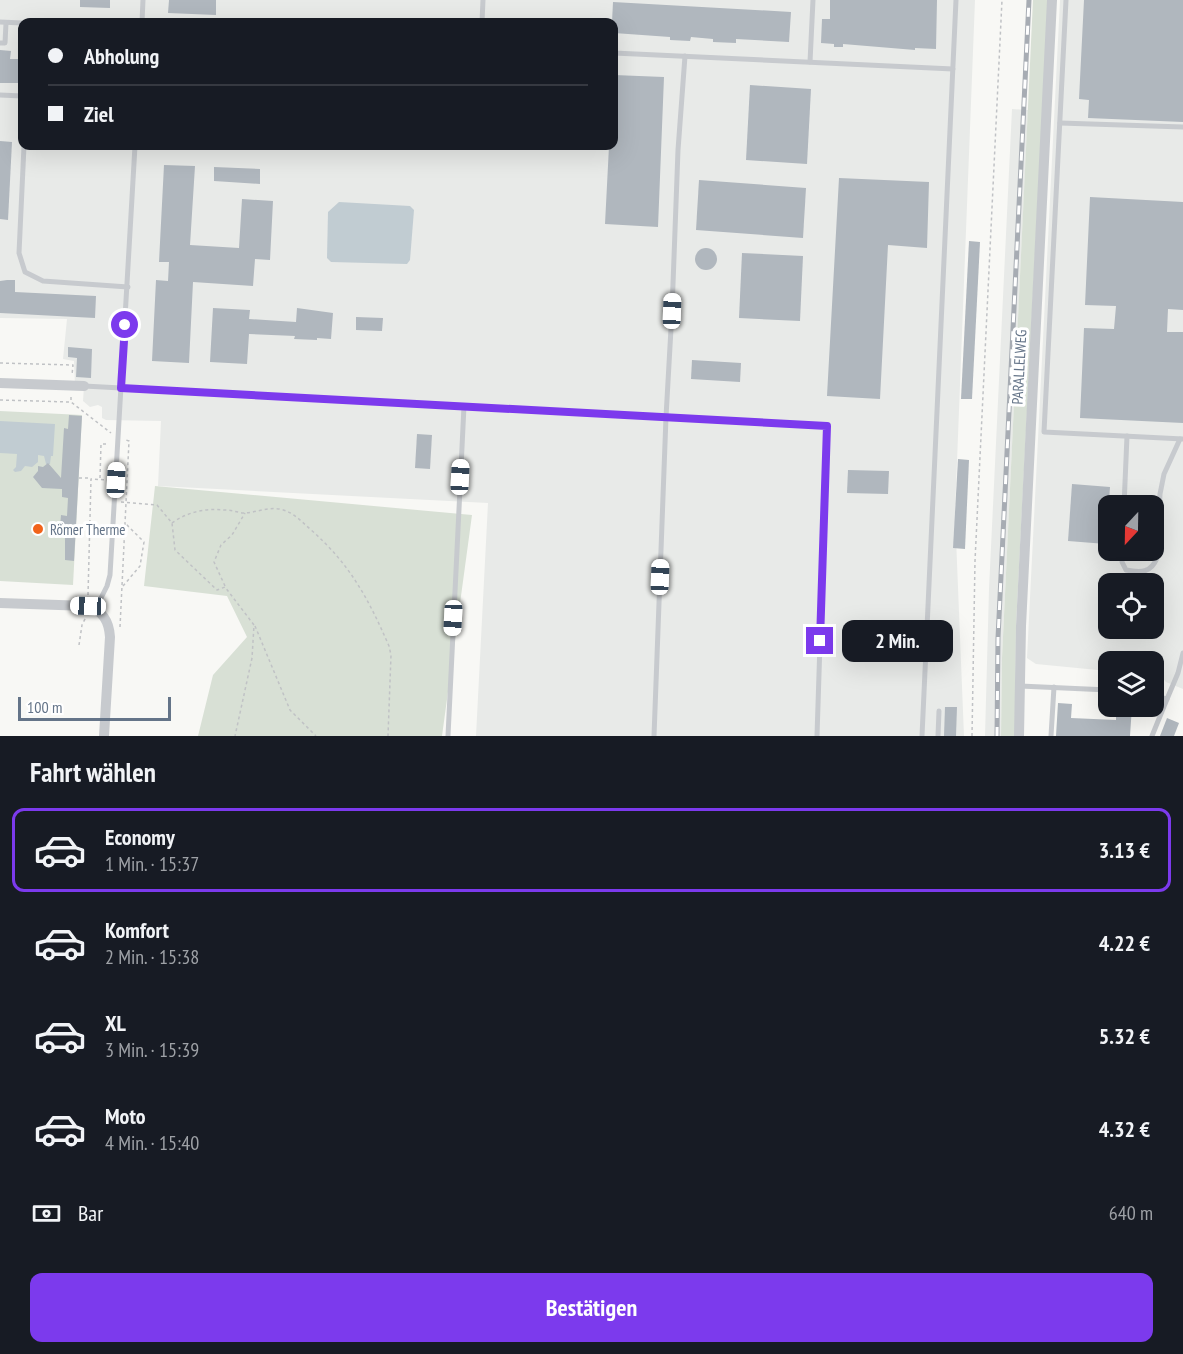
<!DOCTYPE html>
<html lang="de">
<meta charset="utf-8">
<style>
:root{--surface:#171b24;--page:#242831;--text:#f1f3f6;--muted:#9ea1a6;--line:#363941;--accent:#7c3aed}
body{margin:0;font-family:"PT Sans Narrow",sans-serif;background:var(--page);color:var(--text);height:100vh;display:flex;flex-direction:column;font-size:22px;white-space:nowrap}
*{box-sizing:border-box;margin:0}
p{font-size:20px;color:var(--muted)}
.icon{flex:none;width:33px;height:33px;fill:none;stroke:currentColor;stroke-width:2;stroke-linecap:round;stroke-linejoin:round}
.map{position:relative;height:736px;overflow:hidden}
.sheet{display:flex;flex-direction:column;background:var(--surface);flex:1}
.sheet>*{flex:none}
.hud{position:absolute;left:18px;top:18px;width:600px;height:132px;border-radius:12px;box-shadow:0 6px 24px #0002;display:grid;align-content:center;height:132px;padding:0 30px;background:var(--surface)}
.needle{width:39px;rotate:202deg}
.tools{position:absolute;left:1098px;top:495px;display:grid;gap:12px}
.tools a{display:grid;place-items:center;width:66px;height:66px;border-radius:12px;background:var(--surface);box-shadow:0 6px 24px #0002;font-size:30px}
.scale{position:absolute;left:18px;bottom:15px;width:153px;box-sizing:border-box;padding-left:6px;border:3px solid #647488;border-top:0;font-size:16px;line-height:21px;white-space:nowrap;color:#647488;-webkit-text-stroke:4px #fff;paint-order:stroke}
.end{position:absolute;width:27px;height:27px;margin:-14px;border:8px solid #7c3aed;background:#fff;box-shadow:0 0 0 3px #fff}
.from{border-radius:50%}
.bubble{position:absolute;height:42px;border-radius:12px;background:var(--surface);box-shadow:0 6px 24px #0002;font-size:20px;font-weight:700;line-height:42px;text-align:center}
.car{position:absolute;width:18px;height:36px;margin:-18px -9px;border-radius:8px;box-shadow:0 0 4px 2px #0007;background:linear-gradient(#fff 24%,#345 0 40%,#fff 0 76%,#345 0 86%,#fff 0)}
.hud b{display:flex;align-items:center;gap:21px;height:57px;font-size:22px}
.hud b+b{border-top:2px solid var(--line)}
.hud i{width:15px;height:15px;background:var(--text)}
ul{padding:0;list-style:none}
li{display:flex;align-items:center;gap:18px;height:84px;margin:0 12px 9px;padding:0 18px;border:3px solid transparent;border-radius:12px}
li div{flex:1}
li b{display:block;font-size:22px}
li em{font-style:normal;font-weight:700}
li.current{border-color:var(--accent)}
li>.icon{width:54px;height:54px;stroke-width:1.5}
h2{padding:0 30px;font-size:27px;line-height:72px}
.pay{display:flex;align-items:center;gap:15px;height:66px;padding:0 30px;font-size:22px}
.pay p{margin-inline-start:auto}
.primary-button{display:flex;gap:12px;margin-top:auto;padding:12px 30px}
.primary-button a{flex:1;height:69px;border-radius:12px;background:var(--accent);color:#fff;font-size:24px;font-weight:700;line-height:69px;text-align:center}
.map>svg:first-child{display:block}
.built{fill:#e8eae8;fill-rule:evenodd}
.green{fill:#d8e0d5}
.water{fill:#c1ccd2}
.building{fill:#b0b7be}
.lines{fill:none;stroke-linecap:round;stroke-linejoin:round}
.path{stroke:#c0c2c5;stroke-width:1.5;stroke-dasharray:3 3;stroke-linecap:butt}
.service{stroke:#c7cace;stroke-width:5}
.minor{stroke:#c7cace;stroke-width:10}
.rail-casing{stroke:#a7acb3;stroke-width:5}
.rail{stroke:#fff;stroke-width:3;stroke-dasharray:9;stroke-linecap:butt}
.route{stroke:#7c3aed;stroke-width:8}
.poi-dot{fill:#f1641b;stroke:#fff;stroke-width:2}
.labels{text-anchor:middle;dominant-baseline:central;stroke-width:6;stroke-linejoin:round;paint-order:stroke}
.street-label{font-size:15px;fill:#647488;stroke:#fff}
.poi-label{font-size:15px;fill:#647488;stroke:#fff;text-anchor:start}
</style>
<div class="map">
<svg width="1183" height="736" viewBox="0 0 1183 736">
<rect width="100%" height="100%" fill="#f8f8f5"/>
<g class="built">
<path d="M0 0H975L955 513 964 736H476L488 503 158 486 161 421 106 420 102 418V407L98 405 90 407 83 401 84 386 75 385 74 361 63 359 67 319 0 318ZM22 22H614V146H22Z"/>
<path d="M1060 0H1183V689L1166 682 1161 676H1154V662H1108V671L1036 664 1027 658ZM1108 506H1154V550H1108ZM1108 584H1154V628H1108Z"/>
<path d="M1012 109 1028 110 1002 658 1001 736H985L989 589Z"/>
</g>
<g class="green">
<path d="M1033 0H1048L1016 626 1015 736H1001L1002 658Z"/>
<path d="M0 411 82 415 73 585 0 581Z"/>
<path d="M155 486 472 515 442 736H198L213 675 247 637 227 596 144 586Z"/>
</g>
<g class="water">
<path d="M339 202 410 206 414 210 410 260 407 264 331 262 327 258 328 212Z"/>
<path d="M0 421 55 424 53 456H51L50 464H46L44 456 38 455V462L32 467 25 466 21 471 15 472 13 470 16 467 17 454 0 453Z"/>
</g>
<g class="building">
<path d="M80 0H110V8L80 7Z"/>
<path d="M169 0H216V15L168 13Z"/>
<path d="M830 0H937L936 49 915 48V50L843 44V47H834V44L821 43 822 19H830Z"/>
<path d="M1084 0H1183V122L1088 118 1089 100 1079 99Z"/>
<path d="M613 2 791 12 789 42 736 39V43L713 42V39L691 37 690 41 670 40V37L614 33V22H612Z"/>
<path d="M0 50 11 51 10 59H22V83H0Z"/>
<path d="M614 75 664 77 658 227 605 224 609 146H614Z"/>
<path d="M750 85 811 89 807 164 746 160Z"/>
<path d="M0 141 12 142 8 220 0 219Z"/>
<path d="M164 165 195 166 190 245 239 248 242 199 273 201 270 260 255 259 253 286 193 282 189 363 152 361 156 280 168 281 169 262H159Z"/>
<path d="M214 167 260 169V184L214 181Z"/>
<path d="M839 178 929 182 927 248 888 245 880 399 827 396Z"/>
<path d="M699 180 806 188 803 238 696 230Z"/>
<path d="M1090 197 1183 202V310L1168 309 1167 332H1183V423L1080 418 1084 328 1114 329 1116 306 1085 305Z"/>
<path d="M969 241 980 242 972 399H961Z"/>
<circle cx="706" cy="259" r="11"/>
<path d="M742 253 803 256 800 321 739 318Z"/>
<path d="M7 280H15V292L96 296 95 318 0 313V281Z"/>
<path d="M213 308 250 310 249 319 296 322 297 308 333 313 331 339 317 338V340L294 339 295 336 249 334 247 364 210 362Z"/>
<path d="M356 317 383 318 382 331 356 330Z"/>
<path d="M68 347 92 349 91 378 76 377 77 358 68 357Z"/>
<path d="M692 360 741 363 740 382 691 379Z"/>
<path d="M69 415 82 416 74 561 65 560V527H60L61 515 67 516 68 498 62 497V489L42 488 33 477 38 471V466L43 467 48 463 61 478 64 428 68 429Z"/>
<path d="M417 434 432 435 430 469 415 468Z"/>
<path d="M958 459 969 460 965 549 953 548Z"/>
<path d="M848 470 889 471 888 494 847 493Z"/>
<path d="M1072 484 1110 487 1106 544 1068 541Z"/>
<path d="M1058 703 1072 704 1071 718 1116 720V706H1132L1130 736H1056Z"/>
<path d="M945 707H957L956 736H944Z"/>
<path d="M1167 718 1179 723 1174 736H1160Z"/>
</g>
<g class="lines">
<g class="path">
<path d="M0 363 73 365 72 375"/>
<path d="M71 397V402L111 433"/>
<path d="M0 400 70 402"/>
<path d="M79 478H90"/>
<path d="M100 478 101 444H109"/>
<path d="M121 502 157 505 172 523 175 550 217 590 225 587 254 625 252 658 235 736"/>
<path d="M172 523C187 512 206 508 224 510 231 510 237 512 243 513 255 513 267 507 279 509 292 511 300 520 310 529 350 564 368 598 389 646L391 655 388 736"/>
<path d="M123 586 140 566 144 542 126 524"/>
<path d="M225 586 214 562 221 545 232 535 245 513"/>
<path d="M88 595 91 479 108 480"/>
<path d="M255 626 290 710 316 736"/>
<path d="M120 627 129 441 126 440"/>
<path d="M79 645 82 625 86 617"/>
<path d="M972 736 975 561 1002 0"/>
</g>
<g class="service">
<path d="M1066 0 1044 432 1183 439"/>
<path d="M0 22 22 23"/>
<path d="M142 22 143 0"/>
<path d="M482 22 483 0"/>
<path d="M0 43H5L6 23"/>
<path d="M614 53 953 69"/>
<path d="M810 62 813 0"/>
<path d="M0 95 22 96"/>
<path d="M1060 123 1183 127"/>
<path d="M24 146 19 253 25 272 43 281 128 287"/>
<path d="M84 386 827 426 817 736"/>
<path d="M1124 506 1127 436"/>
<path d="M1122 550V562L1126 570C1141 573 1151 573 1157 558L1160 494 1164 474 1180 439"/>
<path d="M96 608 107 586 110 575 135 146"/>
<path d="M1020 686 1108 690"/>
<path d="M1154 696 1167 699 1178 673 1183 653"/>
<path d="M448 736 464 406"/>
<path d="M654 736 666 417 672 311 678 150 685 56"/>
<path d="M922 736 956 0"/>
<path d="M938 736 939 711"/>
<path d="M1051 736 1054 687"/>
<path d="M1152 736 1167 699"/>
</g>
<g class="minor">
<path d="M0 383 84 386"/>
<path d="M0 603 88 606C103 611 109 621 110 637L104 736"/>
<path d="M1019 736 1021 626 1052 0"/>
</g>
<g class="rail-casing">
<path id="rail" d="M997 736 998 638 1029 0"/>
</g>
<use href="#rail" class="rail"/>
</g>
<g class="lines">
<path class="route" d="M125 325 121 388 827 426 820 641"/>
</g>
<circle class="poi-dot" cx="38" cy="529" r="6"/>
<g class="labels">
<g class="street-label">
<text transform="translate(1019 367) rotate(-87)">PARALLELWEG</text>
</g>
<g class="poi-label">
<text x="50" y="529">Römer Therme</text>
</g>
</g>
</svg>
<div class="tools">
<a><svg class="needle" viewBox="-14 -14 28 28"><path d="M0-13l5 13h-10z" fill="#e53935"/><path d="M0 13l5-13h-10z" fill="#9ea1a6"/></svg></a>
<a><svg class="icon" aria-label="locate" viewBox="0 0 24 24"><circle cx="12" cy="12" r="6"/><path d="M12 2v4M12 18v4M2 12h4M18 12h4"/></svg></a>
<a><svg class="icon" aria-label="layers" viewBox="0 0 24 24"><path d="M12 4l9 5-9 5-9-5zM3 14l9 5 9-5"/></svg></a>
</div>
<div class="scale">100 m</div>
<i class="end from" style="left:125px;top:325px"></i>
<i class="end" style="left:820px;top:641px"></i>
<div class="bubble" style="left:842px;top:620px;width:111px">2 Min.</div>
<i class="car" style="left:672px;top:311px;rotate:2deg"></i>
<i class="car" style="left:460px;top:477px;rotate:3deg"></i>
<i class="car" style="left:116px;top:480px;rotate:3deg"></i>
<i class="car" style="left:660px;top:577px;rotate:2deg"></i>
<i class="car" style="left:88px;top:606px;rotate:272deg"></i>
<i class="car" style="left:453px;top:618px;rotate:183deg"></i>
<div class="hud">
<b><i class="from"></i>Abholung</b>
<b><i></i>Ziel</b>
</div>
</div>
<section class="sheet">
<h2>Fahrt wählen</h2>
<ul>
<li class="current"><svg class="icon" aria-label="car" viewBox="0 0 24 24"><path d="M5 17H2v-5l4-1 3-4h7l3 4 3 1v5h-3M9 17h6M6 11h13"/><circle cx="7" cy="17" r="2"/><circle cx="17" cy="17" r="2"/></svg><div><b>Economy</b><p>1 Min. · 15:37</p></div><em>3.13 €</em></li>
<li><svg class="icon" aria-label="car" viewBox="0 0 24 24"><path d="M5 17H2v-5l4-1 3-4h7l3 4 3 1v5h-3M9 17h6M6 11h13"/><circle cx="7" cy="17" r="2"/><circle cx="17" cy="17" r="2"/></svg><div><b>Komfort</b><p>2 Min. · 15:38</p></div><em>4.22 €</em></li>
<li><svg class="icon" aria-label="car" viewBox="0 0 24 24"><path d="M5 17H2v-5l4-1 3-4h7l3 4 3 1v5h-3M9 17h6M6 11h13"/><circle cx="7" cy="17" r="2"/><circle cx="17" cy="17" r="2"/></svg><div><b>XL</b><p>3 Min. · 15:39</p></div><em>5.32 €</em></li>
<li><svg class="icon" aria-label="car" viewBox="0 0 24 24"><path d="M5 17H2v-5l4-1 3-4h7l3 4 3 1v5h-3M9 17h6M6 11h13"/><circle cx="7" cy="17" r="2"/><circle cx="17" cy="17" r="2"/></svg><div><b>Moto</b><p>4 Min. · 15:40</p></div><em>4.32 €</em></li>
</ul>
<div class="pay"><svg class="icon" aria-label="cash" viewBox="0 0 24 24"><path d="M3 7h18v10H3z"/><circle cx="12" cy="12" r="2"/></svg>Bar<p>640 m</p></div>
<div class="primary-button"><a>Bestätigen</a></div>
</section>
